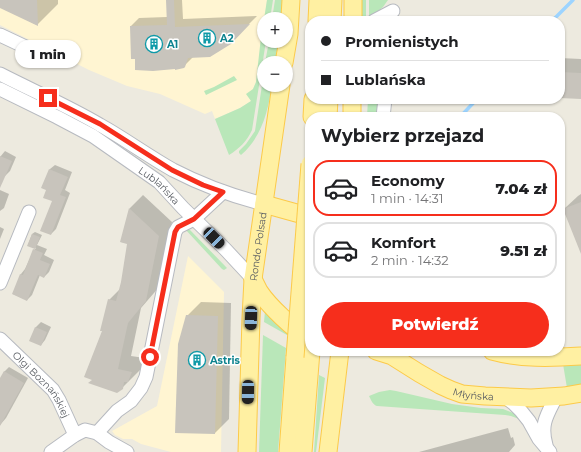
<!DOCTYPE html>
<html lang="pl">
<meta charset="utf-8">
<style>
:root{--surface:#fff;--page:#f2f2f2;--text:#202124;--muted:#757577;--line:#e0e0e0;--accent:#f62e1c}
body{margin:0;font-family:Montserrat,sans-serif;background:var(--page);color:var(--text);height:100vh;display:flex;flex-direction:column;font-size:15px;white-space:nowrap}
*{box-sizing:border-box;margin:0}
p{font-size:13px;color:var(--muted)}
.icon{flex:none;width:22px;height:22px;fill:none;stroke:currentColor;stroke-width:2;stroke-linecap:round;stroke-linejoin:round}
.map{position:relative;flex:1;overflow:hidden}
.drawer{position:absolute;left:305px;top:112px;width:260px;height:244px;display:flex;flex-direction:column;background:var(--surface);border-radius:16px;box-shadow:0 1px 3px #0004}
.drawer>*{flex:none}
.banner{position:absolute;left:305px;top:16px;width:260px;height:88px;border-radius:16px;box-shadow:0 1px 3px #0004;display:grid;align-content:center;height:88px;padding:0 16px;background:var(--surface)}
.fabs{position:absolute;left:257px;top:12px;display:grid;gap:8px}
.fabs a{display:grid;place-items:center;width:36px;height:36px;border-radius:50%;background:var(--surface);box-shadow:0 1px 3px #0004;font-size:20px}
.end{position:absolute;width:18px;height:18px;margin:-9px;border:5px solid #f62e1c;background:#fff;box-shadow:0 0 0 2px #fff}
.from{border-radius:50%}
.bubble{position:absolute;height:28px;border-radius:14px;background:var(--surface);box-shadow:0 1px 3px #0004;font-size:13px;font-weight:800;line-height:28px;text-align:center}
.car{position:absolute;width:12px;height:24px;margin:-12px -6px;border-radius:5px;box-shadow:0 0 3px 1px #0007;background:linear-gradient(#222 24%,#8ab4d8 0 40%,#222 0 76%,#8ab4d8 0 86%,#222 0)}
.banner b{display:flex;align-items:center;gap:14px;height:38px;font-size:15px}
.banner b+b{border-top:1px solid var(--line)}
.banner i{width:10px;height:10px;background:var(--text)}
ul{padding:0;list-style:none}
li{display:flex;align-items:center;gap:12px;height:56px;margin:0 8px 6px;padding:0 8px;border:2px solid var(--line);border-radius:16px}
li div{flex:1}
li b{display:block;font-size:15px}
li em{font-style:normal;font-weight:800}
li.selected{border-color:var(--accent)}
li>.icon{width:36px;height:36px;stroke-width:1.5}
h2{padding:0 16px;font-size:18px;line-height:48px}
.button{display:flex;gap:8px;margin-top:auto;padding:8px 16px}
.button a{flex:1;height:46px;border-radius:24px;background:var(--accent);color:#fff;font-size:16px;font-weight:800;line-height:46px;text-align:center}
.map>svg:first-child{display:block}
.commercial{fill:#fff5d2}
.green{fill:#b9e7b9}
.shadow{fill:#0003}
.lines{fill:none;stroke-linecap:round;stroke-linejoin:round}
.stream{stroke:#9dd4ff;stroke-width:3.5}
.building{fill:#c8c4bc}
.minor-casing{stroke:#b7bac0;stroke-width:15}
.major-casing{stroke:#fcca49;stroke-width:19}
.minor{stroke:#fff;stroke-width:13}
.major{stroke:#fff0a2;stroke-width:17}
.major-bridge-casing{stroke:#fcca49;stroke-width:19;stroke-linecap:butt}
.major-bridge{stroke:#fff0a2;stroke-width:17}
.route{stroke:#f62e1c;stroke-width:5}
.labels{text-anchor:middle;dominant-baseline:central;stroke-width:3;stroke-linejoin:round;paint-order:stroke}
.culture-label{font-size:10px;font-weight:bold;fill:#0d838f;stroke:#fff;text-anchor:start}
.street-label{font-size:10px;fill:#585c62;stroke:#fff}
</style>
<div class="map">
<svg width="581" height="452" viewBox="0 0 581 452">
<rect width="100%" height="100%" fill="#edeadf"/>
<g class="commercial">
<path d="M0 0H267L256 82 253 89 251 101 240 108 215 119 212 111 205 114 160 94 127 86 89 70 0 25Z"/>
<path d="M188 256 224 292 221 452H171L141 444 132 439H123L115 435 112 431 157 406Z"/>
</g>
<g class="green">
<path d="M267 0H273L270 19H264Z"/>
<path d="M275 0H285L282 19H272Z"/>
<rect x="362" y="0" width="4" height="21"/>
<path d="M369 0H388L383 7 369 19Z"/>
<path d="M261 37 264 38V41H266L252 130C247 141 239 149 229 155L215 119 240 108 251 101 246 94 253 89 256 82Z"/>
<path d="M269 41H279L276 63H265Z"/>
<path d="M264 72V85H272C268 111 262 137 241 155L239 153V151L246 144 255 131Z"/>
<path d="M234 76 237 80 206 95 204 91 214 87Z"/>
<path d="M368 99H379L378 117H367Z"/>
<path d="M185 229 190 230 227 268 224 270 222 269Z"/>
<path d="M265 311 288 328 287 335 264 322Z"/>
<path d="M263 335 286 348 278 452H259Z"/>
<path d="M581 362V386L567 388 563 364Z"/>
<path d="M319 375 325 378 316 452H314Z"/>
<path d="M390 390 396 391 452 404 481 408 503 409 516 414 520 418 519 419 511 416 505 415 377 406C373 405 371 400 369 396L379 392Z"/>
</g>
<g class="shadow">
<path d="M0 0H58V4L37 25 0 7Z"/>
<path d="M167 0H182L183 19 257 16 230 43 193 57 183 67 136 58 131 26 139 18 167 17Z"/>
<path d="M560 58 581 59V98L560 97Z"/>
<path d="M5 151 16 157 10 171 5 176 0 173V157Z"/>
<path d="M55 165 72 172 65 190 70 193 56 229 51 234 53 201 48 190 43 188 50 169Z"/>
<path d="M0 190 9 194 4 208 0 211Z"/>
<path d="M581 194V252L564 209 578 196Z"/>
<path d="M143 195 172 222 160 286 141 308 131 356 145 358 142 368 122 388 93 380 109 300 121 288 128 243 121 242 130 208Z"/>
<path d="M0 227 4 229 0 239Z"/>
<path d="M35 232 42 235 37 245 47 249 44 255 54 260 49 272 44 277 40 275 32 295 27 300 13 294 21 274 25 269 34 250 36 248 28 245 32 234Z"/>
<path d="M201 302 231 303 229 419 215 433 187 316Z"/>
<path d="M41 322 51 327 45 340 41 345 30 340 36 327Z"/>
<path d="M9 367 28 378 6 418 0 425V384L4 372Z"/>
<path d="M508 428 511 438 513 437 515 445 509 452H419Z"/>
</g>
<g class="lines">
<g class="stream">
<path d="M552 21 573 0"/>
<path d="M460 117 477 99"/>
</g>
</g>
<g class="building">
<path d="M0 0H37L38 26 0 8Z"/>
<path d="M166 0H174L175 27 250 24 231 44 210 57 188 58 185 67 184 68 175 70V69L153 71 135 70V59H131L130 26 167 25Z"/>
<path d="M560 72 581 73V99L560 98Z"/>
<path d="M0 156 12 161 0 188Z"/>
<path d="M49 169 68 177 60 195 66 197 51 235 40 231 52 201 43 198 46 190 41 188Z"/>
<path d="M581 202V254L563 209Z"/>
<path d="M129 208 159 236 146 301 128 323 118 369 132 372 128 382H124L123 389 117 393 88 383 92 380 84 377 102 331H100L108 299 116 301 121 282 127 244 120 242Z"/>
<path d="M32 234 40 237 35 249 27 246Z"/>
<path d="M33 249 43 253 40 260 50 264 44 278 38 275 27 301 12 294 20 274 23 275Z"/>
<path d="M186 315 218 316 215 434 175 433 178 344Z"/>
<path d="M35 327 47 332 41 346 29 341Z"/>
<path d="M4 371 24 383 0 426V378Z"/>
</g>
<g class="lines">
<g class="minor-casing">
<g id="minor">
<path d="M374 21 393 11"/>
<path d="M0 35 51 59"/>
<path d="M0 74C33 91 68 106 100 125 125 139 148 156 173 170 202 185 232 196 264 204"/>
<path id="s1" d="M0 89 57 117 93 136 159 182 183 208 225 249 253 279"/>
<path d="M383 117 385 99"/>
<path d="M0 283 29 212"/>
<path id="s2" d="M0 339 53 390 59 400 75 435"/>
<path d="M505 397 513 403 521 411 529 421 539 439 550 452"/>
<path d="M97 433 117 411 131 401 141 388 146 377 175 232 178 227 194 219 223 192"/>
<path d="M546 445C540 424 547 415 556 397"/>
<path d="M51 452 75 435 85 430 97 433 109 442 127 452"/>
</g>
</g>
<g class="major-casing">
<g id="major">
<path d="M317 21 318 0"/>
<path d="M332 21 333 0"/>
<path d="M353 21V0"/>
<path d="M284 63 289 34 291 0"/>
<path d="M312 117 313 99"/>
<path d="M328 117 329 99"/>
<path d="M352 117V99"/>
<path d="M264 204 300 214 310 218"/>
<path d="M253 279C255 283 257 287 259 291 268 305 295 331 310 339"/>
<path id="s3" d="M376 351 392 356 419 373 440 385 451 390 462 394 485 396 531 398 564 396 581 393"/>
<path d="M492 351C521 359 551 358 581 356"/>
<path id="s4" d="M247 452 251 318 253 279 281 85"/>
<path d="M288 452 295 357"/>
<path d="M303 452 311 351"/>
<path d="M328 452 340 351"/>
</g>
</g>
<use href="#minor" class="minor"/>
<use href="#major" class="major"/>
<g class="major-bridge-casing">
<path id="major-bridge" d="M295 357 310 164"/>
</g>
<use href="#major-bridge" class="major-bridge"/>
</g>
<g class="lines">
<path class="route" d="M48 98 100 124 172 170 203 185 223 192 194 219 178 227 175 232 150 357"/>
</g>
<defs>
<g id="building-ring" transform="scale(0.9)"><circle r="9.5" fill="#fff" stroke="#0f9aa8" stroke-width="1.5"/><path d="M-4-6H4V6H1V3H-1V6H-4ZM-2.5-4.3h1.7v1.8h-1.7ZM.8-4.3h1.7v1.8H.8ZM-2.5-1h1.7V.8h-1.7ZM.8-1h1.7V.8H.8Z" fill="#0f9aa8"/></g>
</defs>
<g fill-rule="evenodd">
<use href="#building-ring" x="207" y="38"/>
<use href="#building-ring" x="154" y="44"/>
<use href="#building-ring" x="197" y="360"/>
</g>
<g class="labels">
<g class="culture-label">
<text x="220" y="38">A2</text>
<text x="167" y="44">A1</text>
<text x="210" y="360">Astris</text>
</g>
<g class="street-label">
<text stroke="none"><textPath href="#s1" startOffset="187">Lublańska</textPath></text>
<text stroke="none"><textPath href="#s4" startOffset="206">Rondo Polsad</textPath></text>
<text stroke="none"><textPath href="#s2" startOffset="62">Olgi Boznańskiej</textPath></text>
<text stroke="none"><textPath href="#s3" startOffset="108">Młyńska</textPath></text>
</g>
</g>
</svg>
<div class="fabs">
<a>+</a>
<a>−</a>
</div>
<i class="end from" style="left:150px;top:357px"></i>
<i class="end" style="left:48px;top:98px"></i>
<div class="bubble" style="left:15px;top:40px;width:66px">1 min</div>
<i class="car" style="left:214px;top:238px;rotate:135deg"></i>
<i class="car" style="left:251px;top:318px;rotate:182deg"></i>
<i class="car" style="left:248px;top:392px;rotate:181deg"></i>
<div class="banner">
<b><i class="from"></i>Promienistych</b>
<b><i></i>Lublańska</b>
</div>
<section class="drawer">
<h2>Wybierz przejazd</h2>
<ul>
<li class="selected"><svg class="icon" aria-label="car" viewBox="0 0 24 24"><path d="M5 17H2v-5l4-1 3-4h7l3 4 3 1v5h-3M9 17h6M6 11h13"/><circle cx="7" cy="17" r="2"/><circle cx="17" cy="17" r="2"/></svg><div><b>Economy</b><p>1 min · 14:31</p></div><em>7.04 zł</em></li>
<li><svg class="icon" aria-label="car" viewBox="0 0 24 24"><path d="M5 17H2v-5l4-1 3-4h7l3 4 3 1v5h-3M9 17h6M6 11h13"/><circle cx="7" cy="17" r="2"/><circle cx="17" cy="17" r="2"/></svg><div><b>Komfort</b><p>2 min · 14:32</p></div><em>9.51 zł</em></li>
</ul>
<div class="button"><a>Potwierdź</a></div>
</section>
</div>
